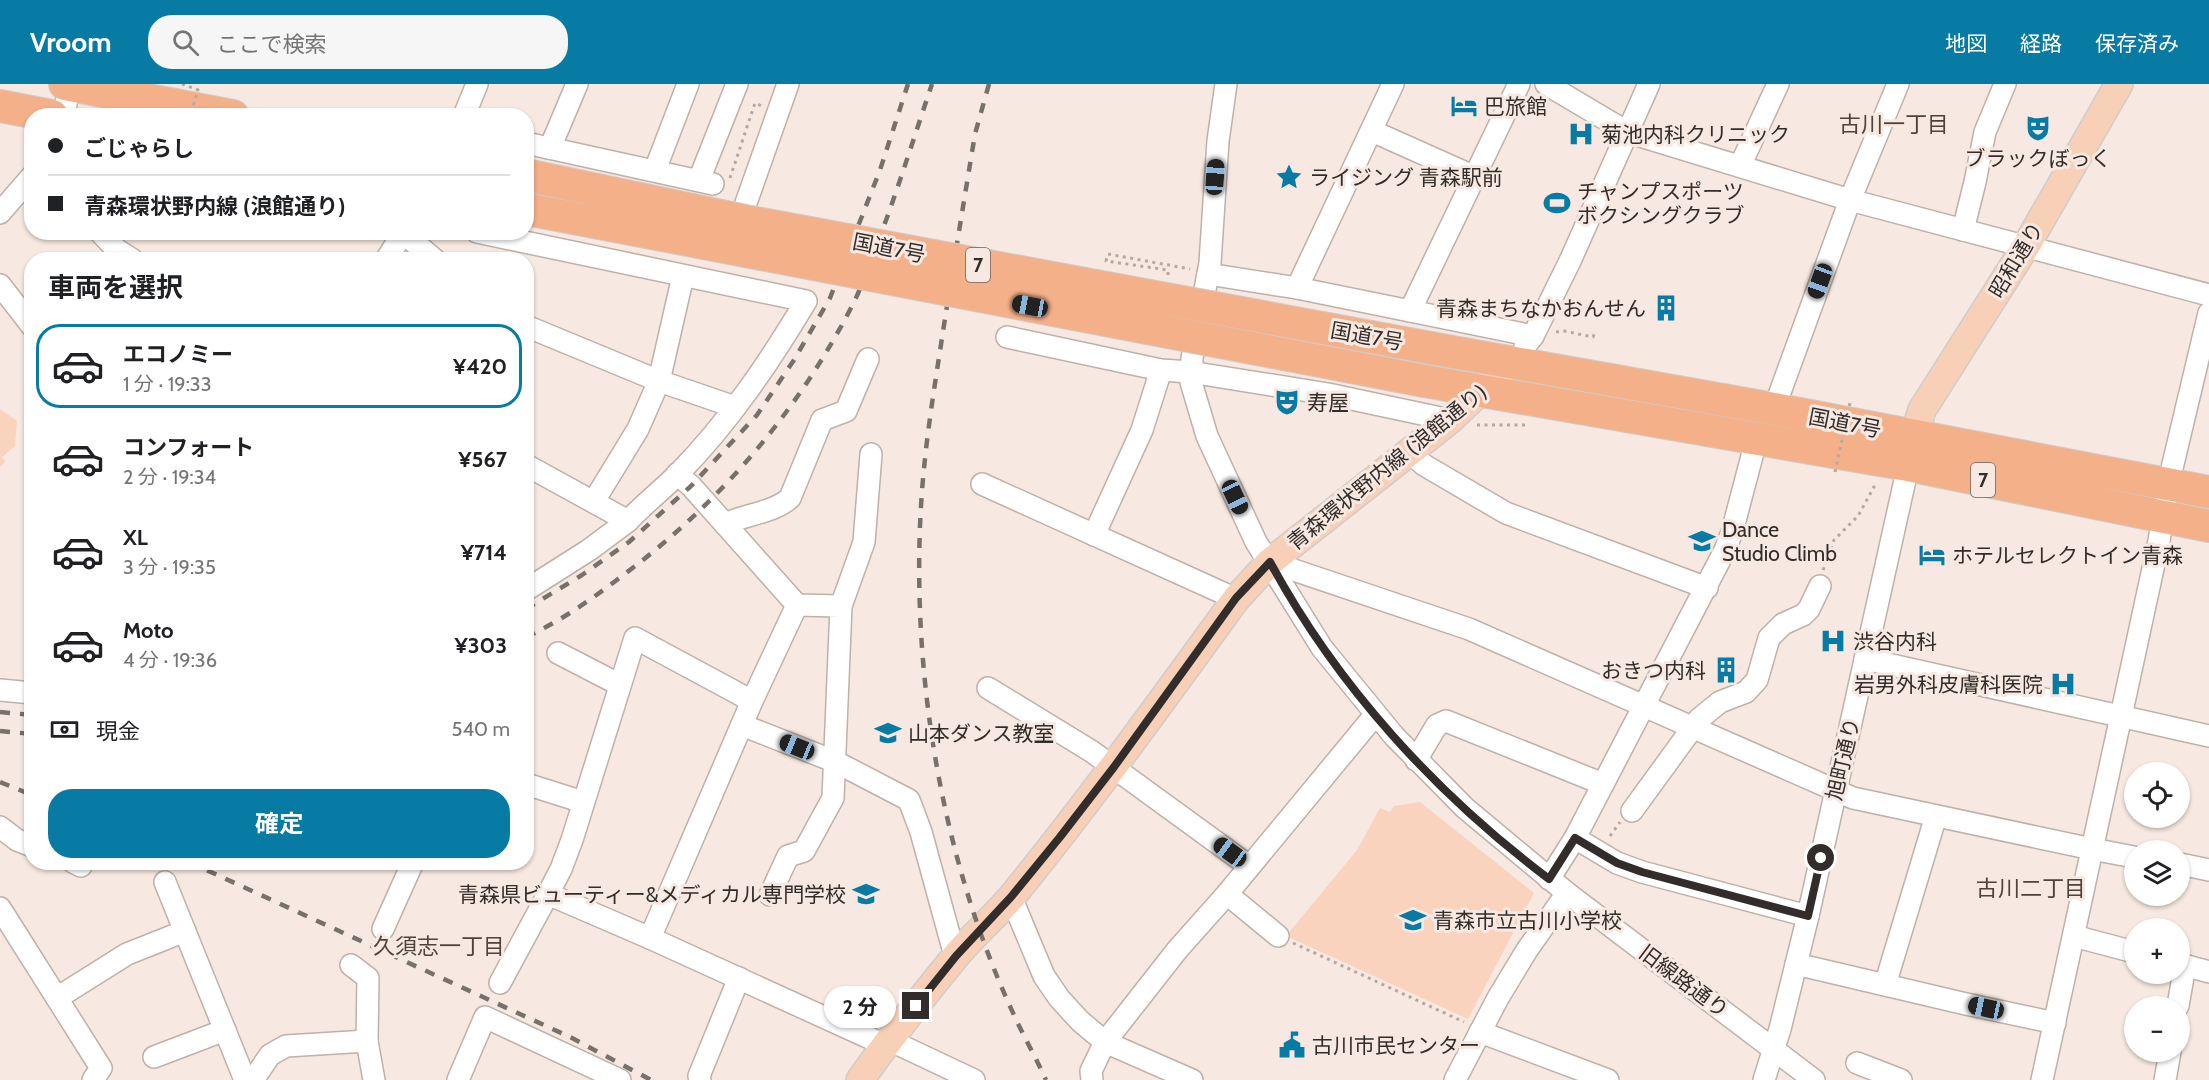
<!DOCTYPE html>
<html lang="ja">
<meta charset="utf-8">
<style>
:root{--surface:#fff;--page:#f6f6f6;--text:#202124;--muted:#757577;--line:#e0e0e0;--accent:#077ba3}
body{margin:0;font-family:Cabin,"Noto Sans JP",sans-serif;background:var(--page);color:var(--text);height:100vh;display:flex;flex-direction:column;font-size:22px;white-space:nowrap}
*{box-sizing:border-box;margin:0}
p{font-size:20px;color:var(--muted)}
.icon{flex:none;width:33px;height:33px;fill:none;stroke:currentColor;stroke-width:2;stroke-linecap:round;stroke-linejoin:round}
.map{position:relative;flex:1;overflow:hidden}
.panel{position:absolute;left:24px;top:168px;width:510px;height:618px;display:flex;flex-direction:column;background:var(--surface);border-radius:24px;box-shadow:0 2px 4px #0004}
.panel>*{flex:none}
.top-card{position:absolute;left:24px;top:24px;width:510px;height:132px;border-radius:24px;box-shadow:0 2px 4px #0004;display:grid;align-content:center;height:132px;padding:0 24px;background:var(--surface)}
.buttons{position:absolute;left:2124px;top:678px;display:grid;gap:12px}
.buttons a{display:grid;place-items:center;width:66px;height:66px;border-radius:50%;background:var(--surface);box-shadow:0 2px 4px #0004;font-size:30px}
.end{position:absolute;width:27px;height:27px;margin:-14px;border:8px solid #322d2a;background:#fff;box-shadow:0 0 0 3px #fff}
.from{border-radius:50%}
.bubble{position:absolute;height:42px;border-radius:21px;background:var(--surface);box-shadow:0 2px 4px #0004;font-size:20px;font-weight:700;line-height:42px;text-align:center}
.car{position:absolute;width:18px;height:36px;margin:-18px -9px;border-radius:8px;box-shadow:0 0 4px 2px #0007;background:linear-gradient(#222 24%,#8ab4d8 0 40%,#222 0 76%,#8ab4d8 0 86%,#222 0)}
.top-card b{display:flex;align-items:center;gap:21px;height:57px;font-size:22px}
.top-card b+b{border-top:2px solid var(--line)}
.top-card i{width:15px;height:15px;background:var(--text)}
ul{padding:0;list-style:none}
li{display:flex;align-items:center;gap:18px;height:84px;margin:0 12px 9px;padding:0 12px;border:3px solid transparent;border-radius:24px}
li div{flex:1}
li b{display:block;font-size:22px}
li em{font-style:normal;font-weight:700}
li.on{border-color:var(--accent)}
li>.icon{width:54px;height:54px;stroke-width:1.5}
h2{padding:0 24px;font-size:27px;line-height:72px}
.pay{display:flex;align-items:center;gap:15px;height:66px;padding:0 24px;font-size:22px}
.pay p{margin-inline-start:auto}
.cta{display:flex;gap:12px;margin-top:auto;padding:12px 24px}
.cta a{flex:1;height:69px;border-radius:24px;background:var(--accent);color:#fff;font-size:24px;font-weight:700;line-height:69px;text-align:center}
header{display:flex;align-items:center;gap:36px;box-sizing:border-box;height:84px;padding:0 30px;background:var(--accent);color:#fff}
header strong{font-size:28px}
nav{display:flex;gap:33px;margin-inline-start:auto;font-size:21px}
.search{width:420px;height:54px;background:var(--page);display:flex;align-items:center;gap:15px;box-sizing:border-box;padding:0 21px;border-radius:24px;color:var(--muted);font-size:22px}
.map>svg:first-child{display:block}
.green{fill:#f9d3be}
.lines{fill:none;stroke-linecap:round;stroke-linejoin:round}
.minor-casing{stroke:#beb1a9;stroke-width:24}
.major-casing{stroke:#cecdcc;stroke-width:30}
.highway-casing{stroke:#cecdcc;stroke-width:34}
.path{stroke:#b4a9a2;stroke-width:3;stroke-dasharray:3 4.5;stroke-linecap:butt}
.minor{stroke:#fff;stroke-width:21}
.major{stroke:#f8d0b8;stroke-width:27}
.highway{stroke:#f4b089;stroke-width:32}
.rail{stroke:#78706b;stroke-width:4.5;stroke-dasharray:10 10;stroke-linecap:butt}
.highway-bridge-casing{stroke:#cecdcc;stroke-width:34;stroke-linecap:butt}
.path-bridge{stroke:#b4a9a2;stroke-width:3;stroke-dasharray:3 4.5;stroke-linecap:butt}
.highway-bridge{stroke:#f4b089;stroke-width:32}
.route{stroke:#322d2a;stroke-width:8}
.labels{text-anchor:middle;dominant-baseline:central;stroke-width:6;stroke-linejoin:round;paint-order:stroke}
.shield{fill:#f7e9e1;stroke:#6d6561;stroke-width:1.5}
.shield-label{font-size:20px;font-weight:bold;fill:#322d2a}
.poi-label{font-size:21px;fill:#322d2a;stroke:#f7e9e1;text-anchor:start}
.street-label{font-size:21px;fill:#322d2a;stroke:#f7e9e1}
.neighbourhood-label{font-size:22px;fill:#4e433c;stroke:#f7e9e1}
</style>
<header>
<strong>Vroom</strong>
<div class="search"><svg class="icon" aria-label="search" viewBox="0 0 24 24"><circle cx="10" cy="10" r="6"/><path d="M15 15l6 6"/></svg>ここで検索</div>
<nav><a>地図</a><a>経路</a><a>保存済み</a></nav>
</header>
<div class="map">
<svg width="2209" height="996" viewBox="0 0 2209 996">
<rect width="100%" height="100%" fill="#f7e9e1"/>
<g class="green">
<path d="M0 325 17 337 15 362 2 373 5 378 0 383Z"/>
<path d="M1420 718 1534 809 1468 935 1286 852 1357 766 1380 724 1390 728 1394 722Z"/>
</g>
<g class="lines">
<g class="minor-casing">
<g id="minor">
<path d="M1226 0 1218 57 1210 179 1192 274 1191 298 1207 352 1256 458 1322 564 1394 652 1465 724 1567 809 1814 996"/>
<path d="M1546 0 1627 48 1850 116 2209 211"/>
<path d="M64 32 69 1"/>
<path d="M464 32 477 0"/>
<path d="M1372 47 1475 93"/>
<path d="M526 59 713 100"/>
<path d="M550 64 577 0"/>
<path d="M1740 82 1778 0"/>
<path d="M655 86 688 0"/>
<path d="M699 96 737 0"/>
<path d="M0 129 32 92"/>
<path d="M740 136 788 0"/>
<path d="M1963 146 1975 98 1985 48 2005 0"/>
<path d="M100 148 116 165 133 176"/>
<path d="M402 148 435 176"/>
<path d="M477 148 806 217C769 279 729 338 678 390 662 406 644 420 628 437L526 381"/>
<path d="M386 176 403 149"/>
<path d="M1208 190 1297 204 1533 252"/>
<path d="M0 201 32 242"/>
<path d="M1297 204 1393 0"/>
<path d="M1410 227 1519 0"/>
<path d="M526 242 659 297 735 323"/>
<path d="M1007 253 1161 286 1190 288 1328 310 1450 336"/>
<path d="M1525 262 1533 252 1570 177 1649 0"/>
<path d="M1774 325 1850 116 1898 0"/>
<path d="M1410 369 1424 381 1506 429 1707 504"/>
<path d="M982 400 1236 515"/>
<path d="M594 417 638 345 659 297 683 192"/>
<path d="M725 440C746 430 773 429 790 414L822 336 846 327 868 275"/>
<path d="M1094 451 1142 346 1161 286"/>
<path d="M1270 478 1469 545 1853 714 2092 765 2134 773"/>
<path d="M526 506 589 466 628 437"/>
<path d="M841 522 864 458 871 370"/>
<path d="M558 569 620 601"/>
<path d="M1865 575 2209 652"/>
<path d="M988 604 1091 667 1249 782"/>
<path d="M0 606 32 609"/>
<path d="M752 617 635 554 572 756 561 785 548 810 650 854 885 961"/>
<path d="M742 641 836 678 909 716 921 748 955 872"/>
<path d="M1416 676 1437 641 1446 637 1603 700"/>
<path d="M526 700 583 718"/>
<path d="M1632 727 1699 635 1720 618 1746 608 1757 596 1769 554 1783 540 1803 531 1809 525 1820 502"/>
<path d="M0 743 17 756 32 762"/>
<path d="M1575 754 1617 779 1642 788 1808 832"/>
<path d="M73 778 81 782"/>
<path d="M2180 780 2209 786"/>
<path d="M1549 795 1575 754 1725 466 1732 448 1757 353"/>
<path d="M165 798 245 996"/>
<path d="M1227 810 1278 852"/>
<path d="M770 811 788 772 804 767 833 714 841 522 797 521"/>
<path d="M1011 813 1044 892 1059 914 1080 937 1105 958 1192 996"/>
<path d="M0 824 101 984 93 996"/>
<path d="M383 845 413 778"/>
<path d="M2074 852 2134 868"/>
<path d="M650 854 752 617 797 521 691 402 677 390"/>
<path d="M1796 880 1966 920 2055 939"/>
<path d="M2180 880 2209 888"/>
<path d="M351 881 368 894 367 957"/>
<path d="M500 899 548 810"/>
<path d="M1885 901 1936 732"/>
<path d="M57 914 127 870 185 847"/>
<path d="M2178 922 2185 881"/>
<path d="M1480 948 1608 996"/>
<path d="M889 956 974 996"/>
<path d="M154 973 225 946"/>
<path d="M1857 979 1901 996"/>
<path d="M253 996 270 971 286 962 367 957 374 996"/>
<path d="M458 996 485 933 620 996"/>
<path d="M700 996 699 992 739 894"/>
<path d="M1092 996 1091 987 1105 958 1178 865 1227 810 1375 631"/>
<path d="M1455 996 1498 914 1527 866 1567 809"/>
<path d="M1764 996 1780 945 1808 832 1911 369"/>
<path d="M2042 996 2159 457 2168 401 2209 229"/>
<path d="M2165 996 2170 968"/>
</g>
</g>
<g class="major-casing">
<g id="major">
<path d="M1914 352 1922 326 2026 162 2119 0"/>
<path d="M860 996C890 954 922 913 955 873 973 851 996 832 1014 810 1092 714 1164 614 1236 515L1270 478 1450 336 1512 277"/>
</g>
</g>
<g class="highway-casing">
<g id="highway">
<path d="M65 0 233 32"/>
<path d="M0 22 52 32"/>
<path d="M1431 264 1774 325 2209 408"/>
<path d="M1424 297 1908 381 2209 442"/>
</g>
</g>
<g class="path">
<path d="M730 94 755 19 762 22"/>
<path d="M1168 191V186L1106 177 1108 170 1190 185"/>
<path d="M1556 248 1564 247 1593 253 1595 248"/>
<path d="M1477 341H1527"/>
<path d="M1823 486 1834 456 1858 432 1875 401"/>
<path d="M1610 752 1620 738"/>
<path d="M1293 859 1464 938"/>
</g>
<use href="#minor" class="minor"/>
<use href="#major" class="major"/>
<use href="#highway" class="highway"/>
<g class="rail">
<path d="M989 0 975 50C963 123 951 195 940 267 932 318 924 370 921 422 911 591 942 777 1014 931 1024 953 1036 974 1046 996"/>
<path d="M526 525 582 491 629 458 691 402 757 331 794 276 830 214 880 86 908 0"/>
<path d="M526 553C561 537 592 515 622 492 719 420 797 329 852 222 860 207 865 191 871 176 894 118 912 59 932 0"/>
<path d="M0 628 32 631"/>
<path d="M0 647 32 650"/>
<path d="M0 698 32 711"/>
<path d="M189 778 570 953 651 996"/>
</g>
<g class="highway-bridge-casing">
<g id="highway-bridge">
<path d="M526 91 740 136 1431 264"/>
<path d="M526 125 1424 297"/>
</g>
</g>
<g class="path-bridge">
<path d="M182 0 198 6 190 32"/>
<path d="M1835 388 1850 319"/>
</g>
<use href="#highway-bridge" class="highway-bridge"/>
</g>
<g class="lines">
<path class="route" d="M916 922 956 872 1011 813 1060 753 1114 683 1236 514 1270 478C1337 602 1436 710 1549 795L1575 754 1617 779 1642 788 1808 832 1821 774"/>
</g>
<defs>
<g id="hotel-bare" transform="scale(2.07)"><path d="M-6-4.5h1.5V1H6V5H4.5V3h-9V5H-6ZM-4 0a1.8 1.8 0 1 1 3.6 0ZM.5 0V-2.5h3Q6-2.5 6 0Z" fill="#077ba3" stroke="#f7e9e1" stroke-width="2.5" paint-order="stroke"/></g>
<g id="theatre-bare" transform="scale(2.07)"><path d="M-5-5.5Q0-4 5-5.5V0Q5 5 0 6Q-5 5-5 0ZM-3.3-2.5H-1v1.5H-3.3ZM1-2.5H3.3v1.5H1ZM-2.8 1Q0 5.5 2.8 1Z" fill="#077ba3" stroke="#f7e9e1" stroke-width="2.5" paint-order="stroke"/></g>
<g id="hospital-bare" transform="scale(2.07)"><path d="M-5-5h3v3.5h4V-5h3V5h-3V1.5h-4V5h-3Z" fill="#077ba3" stroke="#f7e9e1" stroke-width="2.5" paint-order="stroke"/></g>
<g id="sight-bare" transform="scale(2.07)"><path d="M0-6L1.8-2.2L6-1.7L2.9 1.2L3.7 5.4L0 3.3L-3.7 5.4L-2.9 1.2L-6-1.7L-1.8-2.2Z" fill="#077ba3" stroke="#f7e9e1" stroke-width="2.5" paint-order="stroke"/></g>
<g id="stadium-bare" transform="scale(2.07)"><path d="M0-5a6.5 5 0 1 0 0 10a6.5 5 0 1 0 0-10ZM-3.5-1.8h7v3.6h-7Z" fill="#077ba3" stroke="#f7e9e1" stroke-width="2.5" paint-order="stroke"/></g>
<g id="building-bare" transform="scale(2.07)"><path d="M-4-6H4V6H1V3H-1V6H-4ZM-2.5-4.3h1.7v1.8h-1.7ZM.8-4.3h1.7v1.8H.8ZM-2.5-1h1.7V.8h-1.7ZM.8-1h1.7V.8H.8Z" fill="#077ba3" stroke="#f7e9e1" stroke-width="2.5" paint-order="stroke"/></g>
<g id="school-bare" transform="scale(2.07)"><path d="M0-5L7-2L0 1L-7-2ZM-4 1L0 2.5L4 1V4Q0 6-4 4Z" fill="#077ba3" stroke="#f7e9e1" stroke-width="2.5" paint-order="stroke"/></g>
<g id="civic-bare" transform="scale(2.07)"><path d="M-.6-6.5H3V-4.5H.6V-3L4-1V1h2V6H-6V1h2V-1L-.6-3ZM-1.2 2.5V6h2.4V2.5Z" fill="#077ba3" stroke="#f7e9e1" stroke-width="2.5" paint-order="stroke"/></g>
</defs>
<g fill-rule="evenodd">
<use href="#hotel-bare" x="1464" y="22"/>
<use href="#theatre-bare" x="2038" y="44"/>
<use href="#hospital-bare" x="1581" y="50"/>
<use href="#sight-bare" x="1289" y="93"/>
<use href="#stadium-bare" x="1557" y="119"/>
<use href="#building-bare" x="1666" y="224"/>
<use href="#theatre-bare" x="1287" y="318"/>
<use href="#school-bare" x="1702" y="457"/>
<use href="#hotel-bare" x="1932" y="471"/>
<use href="#hospital-bare" x="1833" y="557"/>
<use href="#building-bare" x="1726" y="586"/>
<use href="#hospital-bare" x="2063" y="600"/>
<use href="#school-bare" x="888" y="649"/>
<use href="#school-bare" x="866" y="810"/>
<use href="#school-bare" x="1413" y="836"/>
<use href="#civic-bare" x="1292" y="961"/>
</g>
<g class="labels">
<g class="shield">
<rect x="966" y="164" width="24" height="34" rx="4.5"/>
<rect x="1971" y="379" width="24" height="34" rx="4.5"/>
</g>
<g class="shield-label">
<text x="978" y="181">7</text>
<text x="1983" y="396">7</text>
</g>
<g class="poi-label">
<text x="1484" y="22">巴旅館</text>
<text x="1601" y="50">菊池内科クリニック</text>
<text x="2038" y="74" text-anchor="middle">ブラックぼっく</text>
<text x="1309" y="93">ライジング 青森駅前</text>
<text x="1577" y="107">チャンプスポーツ<tspan x="1577" dy="24">ボクシングクラブ</tspan></text>
<text x="1646" y="224" text-anchor="end">青森まちなかおんせん</text>
<text x="1307" y="318">寿屋</text>
<text x="1722" y="445">Dance<tspan x="1722" dy="24">Studio Climb</tspan></text>
<text x="1952" y="471">ホテルセレクトイン青森</text>
<text x="1853" y="557">渋谷内科</text>
<text x="1706" y="586" text-anchor="end">おきつ内科</text>
<text x="2043" y="600" text-anchor="end">岩男外科皮膚科医院</text>
<text x="908" y="649">山本ダンス教室</text>
<text x="846" y="810" text-anchor="end">青森県ビューティー&amp;メディカル専門学校</text>
<text x="1433" y="836">青森市立古川小学校</text>
<text x="1312" y="961">古川市民センター</text>
</g>
<g class="street-label">
<text transform="translate(889 164) rotate(11)">国道7号</text>
<text transform="translate(2016 176) rotate(-59)">昭和通り</text>
<text transform="translate(1367 252) rotate(10)">国道7号</text>
<text transform="translate(1845 339) rotate(11)">国道7号</text>
<text transform="translate(1387 383) rotate(-39)">青森環状野内線 (浪館通り)</text>
<text transform="translate(1843 675) rotate(-77)">旭町通り</text>
<text transform="translate(1684 897) rotate(37)">旧線路通り</text>
</g>
<g class="neighbourhood-label">
<text x="1894" y="40">古川一丁目</text>
<text x="2031" y="804">古川二丁目</text>
<text x="439" y="862">久須志一丁目</text>
</g>
</g>
</svg>
<div class="buttons">
<a><svg class="icon" aria-label="locate" viewBox="0 0 24 24"><circle cx="12" cy="12" r="6"/><path d="M12 2v4M12 18v4M2 12h4M18 12h4"/></svg></a>
<a><svg class="icon" aria-label="layers" viewBox="0 0 24 24"><path d="M12 4l9 5-9 5-9-5zM3 14l9 5 9-5"/></svg></a>
<a>+</a>
<a>−</a>
</div>
<i class="end from" style="left:1821px;top:774px"></i>
<i class="end" style="left:916px;top:922px"></i>
<div class="bubble" style="left:824px;top:902px;width:72px">2 分</div>
<i class="car" style="left:1215px;top:93px;rotate:4deg"></i>
<i class="car" style="left:1820px;top:197px;rotate:200deg"></i>
<i class="car" style="left:1030px;top:222px;rotate:281deg"></i>
<i class="car" style="left:1235px;top:413px;rotate:155deg"></i>
<i class="car" style="left:797px;top:663px;rotate:292deg"></i>
<i class="car" style="left:1230px;top:768px;rotate:306deg"></i>
<i class="car" style="left:1986px;top:924px;rotate:282deg"></i>
<div class="top-card">
<b><i class="from"></i>ごじゃらし</b>
<b><i></i>青森環状野内線 (浪館通り)</b>
</div>
<section class="panel">
<h2>車両を選択</h2>
<ul>
<li class="on"><svg class="icon" aria-label="car" viewBox="0 0 24 24"><path d="M5 17H2v-5l4-1 3-4h7l3 4 3 1v5h-3M9 17h6M6 11h13"/><circle cx="7" cy="17" r="2"/><circle cx="17" cy="17" r="2"/></svg><div><b>エコノミー</b><p>1 分 · 19:33</p></div><em>¥420</em></li>
<li><svg class="icon" aria-label="car" viewBox="0 0 24 24"><path d="M5 17H2v-5l4-1 3-4h7l3 4 3 1v5h-3M9 17h6M6 11h13"/><circle cx="7" cy="17" r="2"/><circle cx="17" cy="17" r="2"/></svg><div><b>コンフォート</b><p>2 分 · 19:34</p></div><em>¥567</em></li>
<li><svg class="icon" aria-label="car" viewBox="0 0 24 24"><path d="M5 17H2v-5l4-1 3-4h7l3 4 3 1v5h-3M9 17h6M6 11h13"/><circle cx="7" cy="17" r="2"/><circle cx="17" cy="17" r="2"/></svg><div><b>XL</b><p>3 分 · 19:35</p></div><em>¥714</em></li>
<li><svg class="icon" aria-label="car" viewBox="0 0 24 24"><path d="M5 17H2v-5l4-1 3-4h7l3 4 3 1v5h-3M9 17h6M6 11h13"/><circle cx="7" cy="17" r="2"/><circle cx="17" cy="17" r="2"/></svg><div><b>Moto</b><p>4 分 · 19:36</p></div><em>¥303</em></li>
</ul>
<div class="pay"><svg class="icon" aria-label="cash" viewBox="0 0 24 24"><path d="M3 7h18v10H3z"/><circle cx="12" cy="12" r="2"/></svg>現金<p>540 m</p></div>
<div class="cta"><a>確定</a></div>
</section>
</div>
